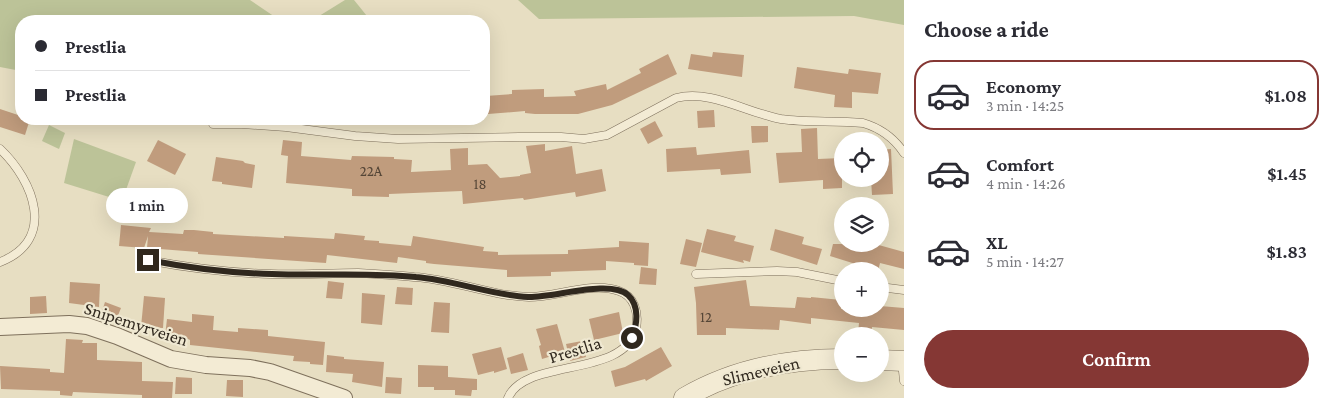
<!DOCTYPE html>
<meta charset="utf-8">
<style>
:root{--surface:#fff;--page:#f7f7f7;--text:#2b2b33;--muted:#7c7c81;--line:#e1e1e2;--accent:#853734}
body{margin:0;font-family:"Crimson Pro",serif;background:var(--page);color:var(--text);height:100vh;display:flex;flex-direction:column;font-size:19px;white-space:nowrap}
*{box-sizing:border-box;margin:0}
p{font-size:16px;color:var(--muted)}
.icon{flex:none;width:28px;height:28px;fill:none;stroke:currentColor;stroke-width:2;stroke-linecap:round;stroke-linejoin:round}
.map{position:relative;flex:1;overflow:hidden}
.side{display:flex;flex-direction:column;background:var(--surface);width:425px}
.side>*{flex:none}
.hud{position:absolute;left:15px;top:15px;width:475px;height:110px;border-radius:20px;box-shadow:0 5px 20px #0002;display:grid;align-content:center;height:110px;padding:0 20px;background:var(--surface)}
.fabs{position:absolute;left:834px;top:132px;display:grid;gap:10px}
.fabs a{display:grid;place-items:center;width:55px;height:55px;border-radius:50%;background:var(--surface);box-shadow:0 5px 20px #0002;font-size:25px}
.end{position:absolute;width:22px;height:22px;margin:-11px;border:6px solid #30281e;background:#fff;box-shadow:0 0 0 2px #fff}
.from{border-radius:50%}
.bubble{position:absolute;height:35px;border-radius:18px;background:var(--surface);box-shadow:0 5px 20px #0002;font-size:16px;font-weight:600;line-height:35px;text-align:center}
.hud b{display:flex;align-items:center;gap:18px;height:48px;font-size:19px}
.hud b+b{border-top:1px solid var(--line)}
.hud i{width:12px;height:12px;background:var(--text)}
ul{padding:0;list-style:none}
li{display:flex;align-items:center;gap:15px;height:70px;margin:0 10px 8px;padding:0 10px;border:2px solid transparent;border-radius:20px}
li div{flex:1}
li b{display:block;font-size:19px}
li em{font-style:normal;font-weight:600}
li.selected{border-color:var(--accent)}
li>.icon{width:45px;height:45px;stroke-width:1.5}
h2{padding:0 20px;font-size:22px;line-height:60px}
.button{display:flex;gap:10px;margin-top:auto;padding:10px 20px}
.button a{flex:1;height:58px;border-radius:30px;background:var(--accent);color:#fff;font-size:20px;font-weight:600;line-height:58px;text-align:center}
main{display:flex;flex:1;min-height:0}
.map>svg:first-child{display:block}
.green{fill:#bcc398}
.building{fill:#c09c7d}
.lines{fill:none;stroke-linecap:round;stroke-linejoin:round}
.service-casing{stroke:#7e705c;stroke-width:9}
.minor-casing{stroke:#7e705c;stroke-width:18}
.tertiary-casing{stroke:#7e705c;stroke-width:21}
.service{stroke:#f3ebd4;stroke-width:8}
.minor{stroke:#f3ebd4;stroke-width:16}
.tertiary{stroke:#f3ebd4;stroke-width:20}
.route{stroke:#30281e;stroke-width:6}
.labels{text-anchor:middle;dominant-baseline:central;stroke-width:4.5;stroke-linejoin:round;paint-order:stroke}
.number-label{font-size:15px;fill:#544536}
.street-label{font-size:18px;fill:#30281e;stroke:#efe8d1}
</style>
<main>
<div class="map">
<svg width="904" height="398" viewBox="0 0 904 398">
<rect width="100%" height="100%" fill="#e7dec2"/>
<g class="green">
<path d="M0 0H250L281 21H21V71L0 67Z"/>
<path d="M345 0H354L371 21H311Z"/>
<path d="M518 0H904V25L854 16 539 19Z"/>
<path d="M49 125 65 133 59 149 42 141Z"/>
<path d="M74 139 136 162 122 201 64 183Z"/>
</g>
<g class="building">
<path d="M713 52 744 55 742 77 688 69 691 54 712 57Z"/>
<path d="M668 54 677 74 612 105 578 114H535L525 113V111L488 114 486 96 512 94V90L544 89V97L576 96 574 91 606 84 607 90 641 73 639 69Z"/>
<path d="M797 67 848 74 849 69 881 73 878 94 852 92V108L834 107 835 95 794 88Z"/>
<path d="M0 109 21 116V119H30L25 135 0 127Z"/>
<path d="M714 110 715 127 698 128 697 111Z"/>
<path d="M655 121 663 136 648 144 640 129Z"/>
<path d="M751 126H768V142L752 143Z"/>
<path d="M817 128 818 159 842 158V188L823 189V180L779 183 776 153 802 152 801 129Z"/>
<path d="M158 140 186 154 175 175 147 161Z"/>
<path d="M283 140 302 142 301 156 351 160 352 156 394 157V159L412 160 411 172 451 170 450 149 468 148V165L487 164 500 178 520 176V175L531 173 526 146 545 144V151L572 146 576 174 602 169 606 191 576 197 575 192 524 200 523 198 463 204 462 191 389 194V197L352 196V189L286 183 288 156 281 155Z"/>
<path d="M696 147 697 155 749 150 751 173 721 175 720 169 667 172 666 149Z"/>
<path d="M891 149 893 194 872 195 871 179H880V150Z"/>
<path d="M216 157 243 161 245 163 255 165 252 188 222 184V182L212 181Z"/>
<path d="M121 225 151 228 149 232 183 234 184 230H194L213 232V234L284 238V236L334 239 335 233 365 236 364 240 379 241V243L411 246 413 236 484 247 483 251 498 252V255L568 254V250L619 247V241L649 243 648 266 634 265V263L606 261V270L551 272V276L507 277V270L434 264 426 263V261L398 257 397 263 327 255 326 263 198 254V252L147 248 148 236 144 248 119 246Z"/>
<path d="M707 229 736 236 734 241 754 246 750 262 743 260 744 263 701 252Z"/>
<path d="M775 229 804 237 802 244 822 249 817 265 770 250Z"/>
<path d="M686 239 702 243 696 267 680 264Z"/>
<path d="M833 244H875L904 252V269L880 263 878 271H861L862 266 830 256Z"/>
<path d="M641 267 657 269 656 285 639 284Z"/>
<path d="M746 280 750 306 795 308 797 297 811 298V297L841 300V309H880V306L904 308V330L872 327 871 336 858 334 859 323 811 318V324L780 320 779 330 726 328V335H697L696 303 694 287Z"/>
<path d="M328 281 344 283 342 299 326 298Z"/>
<path d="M70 282 100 284 99 307 69 303Z"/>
<path d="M397 287 413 288 412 305 395 304Z"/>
<path d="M362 293 385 295 382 325 361 323Z"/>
<path d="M46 296 47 313 30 314V297Z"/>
<path d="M144 296 165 298 163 328 141 327Z"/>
<path d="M105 302 121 308 115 323 100 318Z"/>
<path d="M434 302 450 303 449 333 431 332Z"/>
<path d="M619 312 623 333 594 340 589 319Z"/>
<path d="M192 314 214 316 213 330 238 332V328L268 330V336L325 342 323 365 310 364V362L293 361 294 356 190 345V340L188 339 165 336 167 319 192 322Z"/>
<path d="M557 324 565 352 542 359 539 346 541 345 536 329Z"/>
<path d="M66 339 83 340 82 343H97V360L142 362V381L173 382 172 398H142V395L73 392 72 396 60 395V391L1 389 0 366 50 369V372L64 373Z"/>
<path d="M582 341 586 357 570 361 566 344Z"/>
<path d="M501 347 507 369 494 373V371L478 375 472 354Z"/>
<path d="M661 347 672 366 646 381 645 379 615 387 611 371 625 367Z"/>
<path d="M523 353 528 370 511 374 507 358Z"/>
<path d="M327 355 344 357V359L384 362 382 387 352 382 353 374 326 372Z"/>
<path d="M418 365 448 366V377L477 379V390H472L471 396 455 395V390H434V387H418Z"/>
<path d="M176 377 192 378V394H175Z"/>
<path d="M386 377 402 378 401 394 385 393Z"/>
<path d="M227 380H243V397L226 396Z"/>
</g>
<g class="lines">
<g class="service-casing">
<g id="service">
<path d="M213 124H242L286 127 355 136 398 139 519 137H561L584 139 607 135 676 98C711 89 747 113 781 119 808 123 836 120 863 123 880 128 894 138 904 153"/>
<path d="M0 149C34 181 57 240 0 262"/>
<path d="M147 260C189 268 229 273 271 274 300 275 329 273 358 273 377 274 395 275 414 277 453 279 490 296 529 297 557 297 593 281 619 291 634 296 639 312 636 328 625 379 525 357 508 398"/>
<path d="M696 274 777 271 797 272 842 281"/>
<path d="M880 287 904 290"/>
<path d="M902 361 904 381"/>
</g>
</g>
<g class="minor-casing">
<path id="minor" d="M0 327 69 324 87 326 117 336 171 359 206 365 250 368 270 372 344 398"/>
</g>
<g class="tertiary-casing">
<g id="tertiary">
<path d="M880 360 904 361"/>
<path d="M684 398C732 370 787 359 842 359"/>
</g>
</g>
<use href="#service" class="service"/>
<use href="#minor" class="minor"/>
<use href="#tertiary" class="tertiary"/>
</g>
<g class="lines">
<path class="route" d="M148 260C189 268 230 273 272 274 320 276 368 272 416 277 454 280 490 295 528 297 553 298 610 279 628 295 640 306 637 325 632 338"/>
</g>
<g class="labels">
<g class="number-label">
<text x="371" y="171">22A</text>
<text x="480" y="184">18</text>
<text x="706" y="317">12</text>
</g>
<g class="street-label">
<text transform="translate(136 324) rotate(18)">Snipemyrveien</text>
<text transform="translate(575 350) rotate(-17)">Prestlia</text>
<text transform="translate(761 371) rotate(-13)">Slimeveien</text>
</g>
</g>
</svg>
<div class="fabs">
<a><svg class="icon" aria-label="locate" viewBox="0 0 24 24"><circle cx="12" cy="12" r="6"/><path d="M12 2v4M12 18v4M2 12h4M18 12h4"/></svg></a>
<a><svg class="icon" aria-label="layers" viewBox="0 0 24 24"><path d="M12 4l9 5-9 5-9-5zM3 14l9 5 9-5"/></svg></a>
<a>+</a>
<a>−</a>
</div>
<i class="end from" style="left:632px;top:338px"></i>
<i class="end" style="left:148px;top:260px"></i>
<div class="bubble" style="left:106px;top:188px;width:82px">1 min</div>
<div class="hud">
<b><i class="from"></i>Prestlia</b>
<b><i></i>Prestlia</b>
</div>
</div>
<section class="side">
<h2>Choose a ride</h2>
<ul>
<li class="selected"><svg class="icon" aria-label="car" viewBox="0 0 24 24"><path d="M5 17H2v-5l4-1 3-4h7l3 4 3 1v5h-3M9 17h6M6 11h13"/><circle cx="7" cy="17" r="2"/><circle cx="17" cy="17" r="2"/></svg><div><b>Economy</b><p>3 min · 14:25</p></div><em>$1.08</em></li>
<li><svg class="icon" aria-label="car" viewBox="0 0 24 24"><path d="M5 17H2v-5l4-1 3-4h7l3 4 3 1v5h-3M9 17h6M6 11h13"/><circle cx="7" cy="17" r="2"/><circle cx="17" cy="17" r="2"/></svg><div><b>Comfort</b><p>4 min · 14:26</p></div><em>$1.45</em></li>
<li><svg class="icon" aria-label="car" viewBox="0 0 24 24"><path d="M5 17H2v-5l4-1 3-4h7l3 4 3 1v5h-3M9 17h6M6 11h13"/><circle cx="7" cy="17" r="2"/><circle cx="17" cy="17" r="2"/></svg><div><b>XL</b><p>5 min · 14:27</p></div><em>$1.83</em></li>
</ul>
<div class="button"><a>Confirm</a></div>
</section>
</main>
